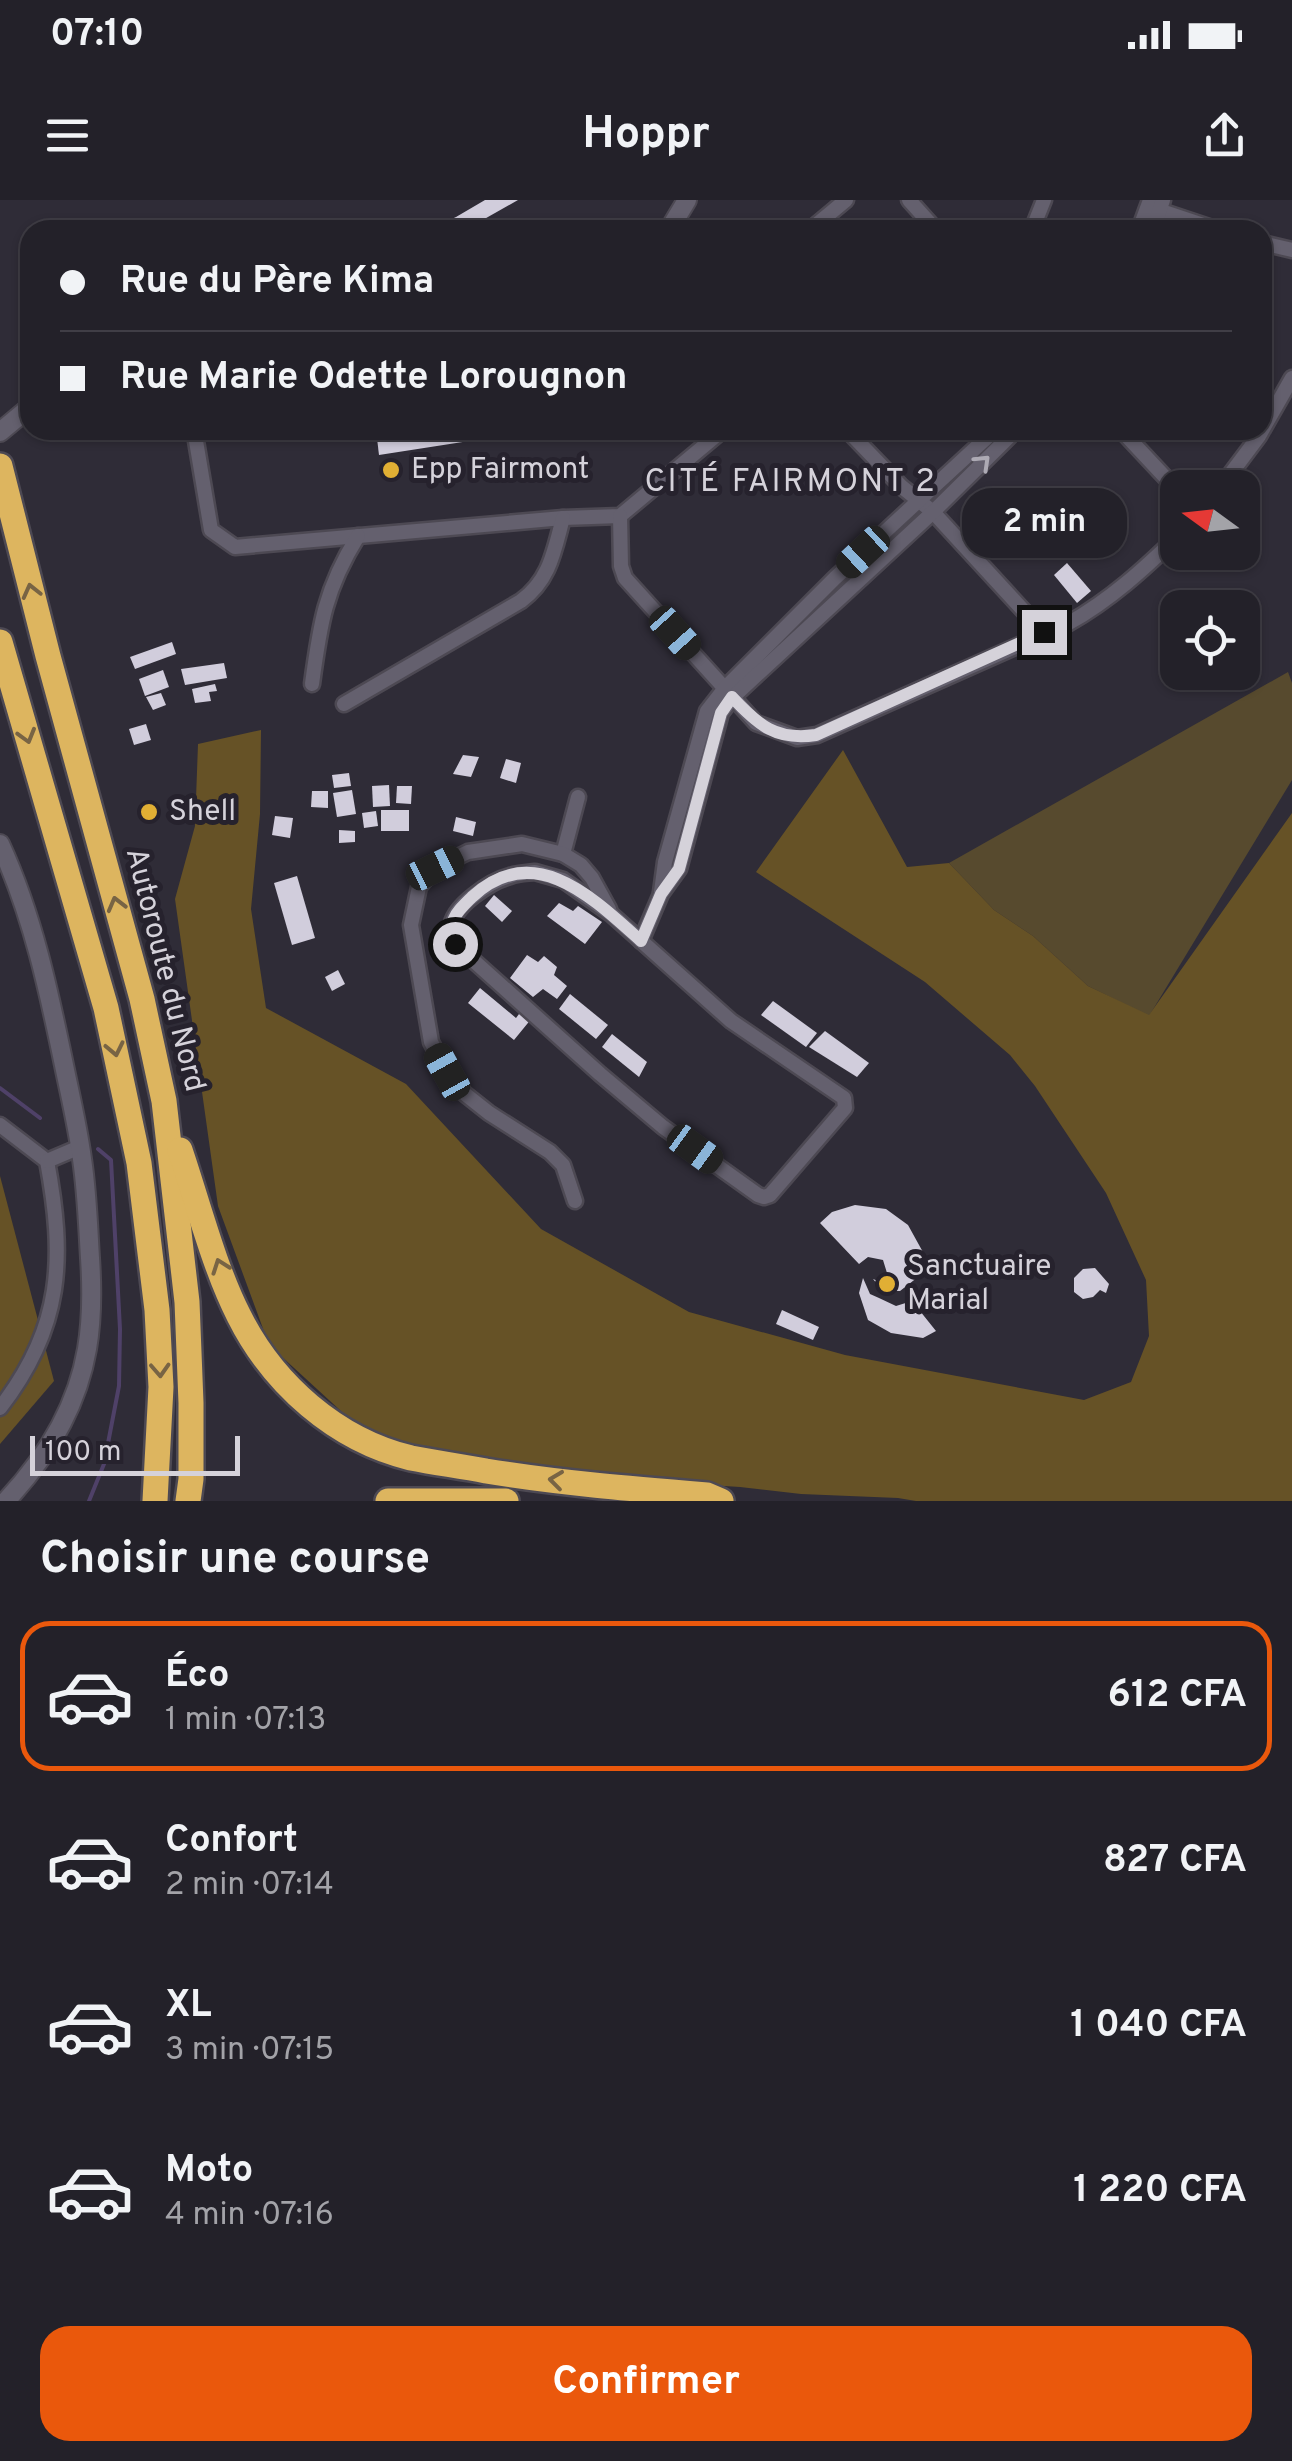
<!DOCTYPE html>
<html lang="fr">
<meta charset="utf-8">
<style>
:root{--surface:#232129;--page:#2b2931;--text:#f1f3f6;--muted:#a3a3a8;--line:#403e46;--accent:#ea580c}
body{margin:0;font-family:Overpass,sans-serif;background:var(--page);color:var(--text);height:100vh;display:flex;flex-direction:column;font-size:38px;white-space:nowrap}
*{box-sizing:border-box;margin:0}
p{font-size:32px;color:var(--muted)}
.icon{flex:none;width:55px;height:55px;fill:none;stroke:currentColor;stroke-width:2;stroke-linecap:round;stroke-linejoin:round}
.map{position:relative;height:1301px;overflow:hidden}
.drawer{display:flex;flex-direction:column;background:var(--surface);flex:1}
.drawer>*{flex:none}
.hud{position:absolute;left:20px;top:20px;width:1252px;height:220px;border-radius:30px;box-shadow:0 2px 8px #0004,0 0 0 2px var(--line);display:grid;align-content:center;height:220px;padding:0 40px;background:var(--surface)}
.needle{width:65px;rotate:285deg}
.tools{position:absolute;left:1160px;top:270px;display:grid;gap:20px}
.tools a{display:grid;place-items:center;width:100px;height:100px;border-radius:20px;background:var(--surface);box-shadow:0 2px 8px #0004,0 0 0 2px var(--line);font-size:50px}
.scale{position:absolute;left:30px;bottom:25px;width:210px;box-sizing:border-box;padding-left:10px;border:5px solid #d5d2da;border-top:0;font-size:28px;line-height:35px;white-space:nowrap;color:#d5d2da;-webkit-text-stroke:8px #26222d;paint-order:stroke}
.end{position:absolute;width:45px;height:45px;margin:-22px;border:12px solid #d5d2da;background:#111;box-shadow:0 0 0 5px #111}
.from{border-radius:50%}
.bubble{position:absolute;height:70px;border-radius:30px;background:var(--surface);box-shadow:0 2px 8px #0004,0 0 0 2px var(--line);font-size:32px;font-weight:700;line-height:70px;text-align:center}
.car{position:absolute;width:30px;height:60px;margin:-30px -15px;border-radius:12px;box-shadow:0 0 8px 2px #0007;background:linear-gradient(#222 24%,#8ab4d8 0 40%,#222 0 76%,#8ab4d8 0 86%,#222 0)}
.hud b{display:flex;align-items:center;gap:35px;height:95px;font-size:38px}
.hud b+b{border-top:2px solid var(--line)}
.hud i{width:25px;height:25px;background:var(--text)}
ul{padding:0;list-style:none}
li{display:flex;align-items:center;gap:30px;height:150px;margin:0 20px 15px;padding:0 20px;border:5px solid transparent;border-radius:30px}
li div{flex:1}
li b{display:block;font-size:38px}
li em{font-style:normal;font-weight:700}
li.selected{border-color:var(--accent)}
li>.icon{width:90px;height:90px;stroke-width:1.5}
h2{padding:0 40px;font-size:45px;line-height:120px}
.button{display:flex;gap:20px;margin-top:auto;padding:20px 40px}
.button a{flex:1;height:115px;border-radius:30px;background:var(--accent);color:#fff;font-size:40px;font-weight:700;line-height:115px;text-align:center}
.status{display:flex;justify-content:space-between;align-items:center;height:70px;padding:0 50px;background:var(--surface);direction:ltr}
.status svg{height:28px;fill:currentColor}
header{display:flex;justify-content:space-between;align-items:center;height:130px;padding:0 40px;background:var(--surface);font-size:45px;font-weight:700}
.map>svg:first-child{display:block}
.green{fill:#574a2e}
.forest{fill:#665226}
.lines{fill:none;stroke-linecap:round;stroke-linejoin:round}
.stream{stroke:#4f4168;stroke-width:4}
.building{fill:#d1cddc}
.minor-casing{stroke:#4d4953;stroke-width:19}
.tertiary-casing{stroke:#4d4953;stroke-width:22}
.motorway-casing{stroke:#4d4953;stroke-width:30}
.minor{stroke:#64606e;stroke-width:14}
.tertiary{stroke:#64606e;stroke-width:18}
.motorway{stroke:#ddb55f;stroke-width:25}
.oneway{stroke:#adaab4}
.oneway2{stroke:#786444}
.route{stroke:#d5d2da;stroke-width:12}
.poi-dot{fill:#e1af34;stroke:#26222d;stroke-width:4}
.labels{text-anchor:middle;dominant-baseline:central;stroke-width:10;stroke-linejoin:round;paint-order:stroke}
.poi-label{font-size:30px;fill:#d5d2da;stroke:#26222d;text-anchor:start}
.street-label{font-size:30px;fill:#d5d2da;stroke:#26222d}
.neighbourhood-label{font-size:32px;letter-spacing:2.5px;fill:#d5d2da;stroke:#26222d}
</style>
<div class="status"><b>07:10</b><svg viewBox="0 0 49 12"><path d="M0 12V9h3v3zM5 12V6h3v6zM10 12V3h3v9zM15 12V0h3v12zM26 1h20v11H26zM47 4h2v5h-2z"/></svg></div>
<header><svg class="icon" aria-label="menu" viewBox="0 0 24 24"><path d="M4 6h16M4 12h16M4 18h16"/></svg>Hoppr<svg class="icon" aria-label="share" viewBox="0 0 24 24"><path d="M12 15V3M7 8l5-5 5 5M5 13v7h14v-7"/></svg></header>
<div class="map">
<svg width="1292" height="1301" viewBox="0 0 1292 1301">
<rect width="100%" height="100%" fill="#2f2c37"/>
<path class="green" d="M1288 472 1292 483V580L1149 816 1088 786 1033 736 994 710 949 663Z"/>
<g class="forest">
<path d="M261 530 260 614 251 709 266 808 406 884 541 1029 689 1112 845 1155 1084 1200 1131 1182 1149 1136 1146 1080 1106 993 1035 886 1010 855 925 782 756 672 843 550 907 667 949 663 994 710 1033 736 1088 786 1149 815 1292 613V1301H916L898 1298 801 1294 740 1287 581 1277 416 1253 354 1223 269 1145 218 1006 175 699 195 626 198 544Z"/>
<path d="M0 976 54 1181 0 1244Z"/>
</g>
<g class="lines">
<g class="stream">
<path d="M0 888 40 918"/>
<path d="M89 1301 104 1264 119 1186 120 1129 111 960 98 949"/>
</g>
</g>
<g class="building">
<path d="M485 0H518L465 30H428L427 28 437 26 456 17Z"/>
<path d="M376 230H481L482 239 379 255Z"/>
<path d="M1067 363 1091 391 1077 403 1054 375Z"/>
<path d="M172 442 176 454 135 469 130 457Z"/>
<path d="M224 463 227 478 185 485 181 469Z"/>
<path d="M163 470 169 487 145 496 139 479Z"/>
<path d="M215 484 217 491 209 492 211 501 195 503 192 489Z"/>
<path d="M161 493 166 505 153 510 146 497Z"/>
<path d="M146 524 151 540 134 545 129 529Z"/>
<path d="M463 555 479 557 471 577 453 574Z"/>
<path d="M506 559 521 563 516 583 500 578Z"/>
<path d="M349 573 351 586 334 588 332 575Z"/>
<path d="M389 585 390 606 373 607 372 586Z"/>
<path d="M397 586H412L411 604 396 603Z"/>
<path d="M352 590 356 614 337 617 333 593Z"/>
<path d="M312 591H328V608L311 607Z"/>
<rect x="381" y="610" width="28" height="21"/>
<path d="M376 611 378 626 364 628 362 613Z"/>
<path d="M275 616 293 618 290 638 272 635Z"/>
<path d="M456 617 476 622 473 636 453 631Z"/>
<path d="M339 630 355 631V642L339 643Z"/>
<path d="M297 676 315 738 292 745 274 683Z"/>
<path d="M494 695 512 711 502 722 485 706Z"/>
<path d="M559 703 573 711 578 706 602 722 585 744 547 716Z"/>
<path d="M527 755 538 762 544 756 557 767 554 775 567 786 557 799 543 789 533 797 510 778Z"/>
<path d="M338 770 345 784 332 791 325 777Z"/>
<path d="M480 788 516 818 522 810 532 818 514 840 468 803Z"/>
<path d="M570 794 608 825 596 839 559 809Z"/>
<path d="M773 801 817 833 806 847 761 815Z"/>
<path d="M825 831 869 863 857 877 809 847Z"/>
<path d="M612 834 647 862 639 877 602 847Z"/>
<path d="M855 1005 886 1009 908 1025 924 1054 918 1077 900 1091H883L873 1079 883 1083 887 1073 883 1060 868 1057 859 1064 820 1023 832 1012Z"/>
<path d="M1095 1068 1109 1084 1106 1093 1100 1090 1093 1097 1083 1099 1074 1092V1078L1083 1069Z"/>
<path d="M863 1078 870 1094 879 1098 896 1106 912 1101 936 1131 923 1138 891 1133 868 1120 859 1093Z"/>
<path d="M782 1110 819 1127 813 1140 776 1124Z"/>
</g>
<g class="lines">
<g class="minor-casing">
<g id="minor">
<path d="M909 0 936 30"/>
<path d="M1161 11 1218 30"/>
<path d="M810 30 846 0"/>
<path d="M1032 30 1044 0"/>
<path d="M1139 30 1150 0"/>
<path d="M1153 30 1163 0"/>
<path d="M1262 43 1292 50"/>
<path d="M847 230 902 287 933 312 1044 433"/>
<path d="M1121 230 1178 291"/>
<path d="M196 241 211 330 235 347 563 318 620 316 723 230"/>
<path d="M1220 288 1259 236 1292 178"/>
<path d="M620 316 621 366 625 378 756 523 797 538 817 535 1069 423C1110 400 1144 369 1178 336"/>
<path d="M312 484C320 424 325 389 358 336"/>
<path d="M344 504 521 401C550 380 554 351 563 318"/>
<path d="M563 654 578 597"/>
<path d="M535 672 563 680 611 714 731 821 844 898 845 908 770 995 764 997 758 995 663 927 600 874 455 744C454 740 451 732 451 728 452 706 491 681 510 676 518 673 527 673 535 672Z"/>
<path d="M661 692 665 662 707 511 725 488 835 378 995 230"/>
<path d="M641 741 661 694 679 669 721 513 733 497 933 312 1016 230"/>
<path d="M0 925 47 961C65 1058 63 1127 0 1208"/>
<path d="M47 961 80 947"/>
<path d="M575 1001 563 965 550 952 489 913 465 894 447 872 431 842 411 725 419 687 435 668 468 652 522 644 563 654 581 665 592 678 609 709"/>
</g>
</g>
<g class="tertiary-casing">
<g id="tertiary">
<path d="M669 30 687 0"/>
<path d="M0 232 30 207"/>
<path d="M0 644C33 716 49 792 65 870 71 899 78 929 82 959 87 992 88 1025 90 1058 92 1088 92 1120 87 1149 77 1208 46 1258 6 1301"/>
</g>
</g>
<g class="motorway-casing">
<g id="motorway">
<path d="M0 266 48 456 142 799 164 901 187 1102 191 1203V1279L188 1301"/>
<path d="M0 442 106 808 139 963 157 1110 161 1187 155 1301"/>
<path d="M180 950C198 1003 214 1067 239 1116 273 1184 336 1240 411 1258 436 1263 461 1266 486 1271 559 1283 633 1289 707 1295L721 1301"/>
<path d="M388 1301H506"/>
</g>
</g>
<use href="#minor" class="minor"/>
<use href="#tertiary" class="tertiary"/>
<use href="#motorway" class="motorway"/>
</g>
<defs><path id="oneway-chevron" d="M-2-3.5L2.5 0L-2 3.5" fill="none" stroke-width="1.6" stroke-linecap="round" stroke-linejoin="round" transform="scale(2.5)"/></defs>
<use class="oneway" href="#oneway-chevron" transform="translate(983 262) rotate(-44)"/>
<g class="oneway2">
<use href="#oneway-chevron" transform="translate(31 391) rotate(-104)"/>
<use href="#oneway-chevron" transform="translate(27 536) rotate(74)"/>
<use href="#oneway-chevron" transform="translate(116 704) rotate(-105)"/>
<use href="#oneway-chevron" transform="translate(115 849) rotate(78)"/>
<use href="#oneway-chevron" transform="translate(220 1066) rotate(-110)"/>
<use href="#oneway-chevron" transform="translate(160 1170) rotate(87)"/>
<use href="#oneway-chevron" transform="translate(556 1280) rotate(-173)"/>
</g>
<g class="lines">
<path class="route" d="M455 744C448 719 455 714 472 697 534 639 593 698 641 741L661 694 679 669 721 513 732 497C758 525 776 541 816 535L1044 432"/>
</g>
<g class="poi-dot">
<circle cx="391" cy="270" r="10"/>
<circle cx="149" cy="612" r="10"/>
<circle cx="887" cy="1084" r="10"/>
</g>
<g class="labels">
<g class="poi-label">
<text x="411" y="270">Epp Fairmont</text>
<text x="169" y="612">Shell</text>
<text x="907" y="1067">Sanctuaire<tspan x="907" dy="34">Marial</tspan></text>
</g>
<g class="street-label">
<text transform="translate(164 770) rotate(76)">Autoroute du Nord</text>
</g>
<g class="neighbourhood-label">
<text x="791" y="283">CITÉ FAIRMONT 2</text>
</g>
</g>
</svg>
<div class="tools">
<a><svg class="needle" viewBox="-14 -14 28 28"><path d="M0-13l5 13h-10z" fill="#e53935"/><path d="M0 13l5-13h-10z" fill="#a3a3a8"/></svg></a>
<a><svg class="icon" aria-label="locate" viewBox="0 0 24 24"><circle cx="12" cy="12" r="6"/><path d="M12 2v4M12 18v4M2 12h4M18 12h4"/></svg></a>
</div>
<div class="scale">100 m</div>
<i class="end from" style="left:455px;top:744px"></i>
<i class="end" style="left:1044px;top:432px"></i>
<div class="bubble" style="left:962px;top:288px;width:165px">2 min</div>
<i class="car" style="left:863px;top:352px;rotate:227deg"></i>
<i class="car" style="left:675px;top:433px;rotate:138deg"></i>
<i class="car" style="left:435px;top:668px;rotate:64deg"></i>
<i class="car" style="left:447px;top:872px;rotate:331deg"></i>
<i class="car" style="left:695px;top:949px;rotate:126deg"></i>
<div class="hud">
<b><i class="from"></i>Rue du Père Kima</b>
<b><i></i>Rue Marie Odette Lorougnon</b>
</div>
</div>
<section class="drawer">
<h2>Choisir une course</h2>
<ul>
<li class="selected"><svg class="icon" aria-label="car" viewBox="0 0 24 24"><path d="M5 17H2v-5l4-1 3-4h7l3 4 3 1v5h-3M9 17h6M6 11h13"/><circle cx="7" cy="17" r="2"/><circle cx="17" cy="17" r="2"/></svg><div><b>Éco</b><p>1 min · 07:13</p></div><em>612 CFA</em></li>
<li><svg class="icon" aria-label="car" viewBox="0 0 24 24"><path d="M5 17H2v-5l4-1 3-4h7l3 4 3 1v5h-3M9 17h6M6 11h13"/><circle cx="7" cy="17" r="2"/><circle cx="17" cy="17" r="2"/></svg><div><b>Confort</b><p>2 min · 07:14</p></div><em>827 CFA</em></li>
<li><svg class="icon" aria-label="car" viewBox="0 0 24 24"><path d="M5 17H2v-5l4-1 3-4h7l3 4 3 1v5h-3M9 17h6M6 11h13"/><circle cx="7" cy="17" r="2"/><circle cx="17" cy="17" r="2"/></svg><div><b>XL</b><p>3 min · 07:15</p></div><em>1 040 CFA</em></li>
<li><svg class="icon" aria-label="car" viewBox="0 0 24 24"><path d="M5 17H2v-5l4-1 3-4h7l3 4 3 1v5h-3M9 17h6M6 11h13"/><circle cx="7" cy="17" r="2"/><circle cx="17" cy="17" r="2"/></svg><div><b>Moto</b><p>4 min · 07:16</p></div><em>1 220 CFA</em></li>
</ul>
<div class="button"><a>Confirmer</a></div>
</section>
